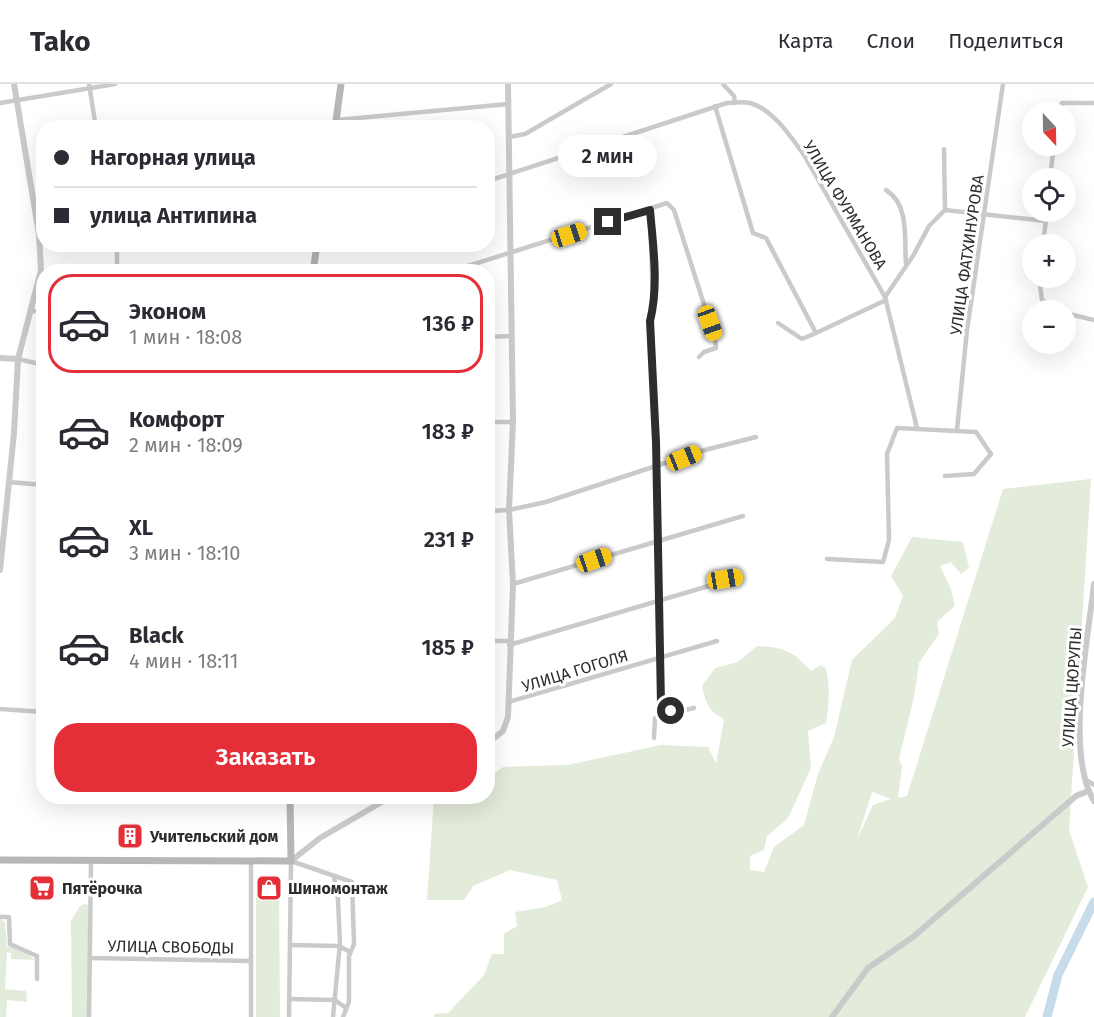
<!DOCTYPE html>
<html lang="ru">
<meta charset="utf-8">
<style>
:root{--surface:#fff;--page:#f2f2f3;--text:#2b2b33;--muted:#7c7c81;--line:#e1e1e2;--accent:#e42f38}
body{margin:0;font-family:"Fira Sans",sans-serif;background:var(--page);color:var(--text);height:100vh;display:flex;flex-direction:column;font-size:22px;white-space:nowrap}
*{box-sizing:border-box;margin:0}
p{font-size:20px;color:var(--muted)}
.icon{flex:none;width:33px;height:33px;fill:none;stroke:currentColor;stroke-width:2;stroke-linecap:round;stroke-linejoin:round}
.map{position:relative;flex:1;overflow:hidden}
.panel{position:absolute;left:36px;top:180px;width:459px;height:540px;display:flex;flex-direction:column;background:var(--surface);border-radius:24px;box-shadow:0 6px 24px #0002}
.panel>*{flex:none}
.hud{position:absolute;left:36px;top:36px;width:459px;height:132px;border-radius:24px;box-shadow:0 6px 24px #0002;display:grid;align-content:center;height:132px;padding:0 18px;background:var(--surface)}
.needle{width:39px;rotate:158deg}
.fabs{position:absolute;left:1022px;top:18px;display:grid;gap:12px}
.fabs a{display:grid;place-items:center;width:54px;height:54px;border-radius:50%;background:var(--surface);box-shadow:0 6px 24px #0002;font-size:30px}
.end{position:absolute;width:27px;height:27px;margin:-14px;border:8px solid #2d2d2d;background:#fff;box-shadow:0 0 0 3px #fff}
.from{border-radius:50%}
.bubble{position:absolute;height:42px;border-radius:21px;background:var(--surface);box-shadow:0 6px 24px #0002;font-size:20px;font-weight:600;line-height:42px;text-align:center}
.car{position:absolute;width:18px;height:36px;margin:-18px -9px;border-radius:8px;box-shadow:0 0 4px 2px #0007;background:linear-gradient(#f5c518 24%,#345 0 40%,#f5c518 0 76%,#345 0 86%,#f5c518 0)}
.hud b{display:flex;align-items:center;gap:21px;height:57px;font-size:22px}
.hud b+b{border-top:2px solid var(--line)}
.hud i{width:15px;height:15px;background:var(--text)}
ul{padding:10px 0 0;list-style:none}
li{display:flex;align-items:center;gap:18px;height:99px;margin:0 12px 9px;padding:0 6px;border:3px solid transparent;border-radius:24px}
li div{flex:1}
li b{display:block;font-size:22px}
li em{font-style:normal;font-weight:600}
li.selected{border-color:var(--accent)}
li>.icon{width:54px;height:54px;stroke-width:1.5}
.cta{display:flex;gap:12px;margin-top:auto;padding:12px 18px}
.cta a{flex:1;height:69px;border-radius:24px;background:var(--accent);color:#fff;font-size:24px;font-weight:600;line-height:69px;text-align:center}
header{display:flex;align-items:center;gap:36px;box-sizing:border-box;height:84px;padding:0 30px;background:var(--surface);border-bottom:2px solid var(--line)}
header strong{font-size:28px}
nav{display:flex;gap:33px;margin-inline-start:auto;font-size:21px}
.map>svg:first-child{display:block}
.green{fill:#e3ebda;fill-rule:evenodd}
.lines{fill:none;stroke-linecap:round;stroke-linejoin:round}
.river{stroke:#c6dceb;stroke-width:9}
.minor{stroke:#cacaca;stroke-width:4.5}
.tertiary{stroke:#cacaca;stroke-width:6}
.secondary{stroke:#b7b7b7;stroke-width:7}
.route{stroke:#2d2d2d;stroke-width:8}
.labels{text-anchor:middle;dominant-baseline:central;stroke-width:6;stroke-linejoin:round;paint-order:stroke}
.street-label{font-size:16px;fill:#2d2d2d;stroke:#fff}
.poi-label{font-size:16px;font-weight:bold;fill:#2d2d2d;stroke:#fff;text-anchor:start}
</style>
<header>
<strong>Tako</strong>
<nav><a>Карта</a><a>Слои</a><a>Поделиться</a></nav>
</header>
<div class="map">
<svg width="1094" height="933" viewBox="0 0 1094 933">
<rect width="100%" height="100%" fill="#fff"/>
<g class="green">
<path d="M1091 395 1069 746 1088 803 1025 933H434V930L448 929 484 891 492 870H504V850L517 842 515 828 546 823 562 816 557 796 510 786 473 802 464 816H427L434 713 488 712V694L503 683 568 681 661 661 708 663 716 680 724 635C708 627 706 619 702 602L715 584 738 578 757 562C786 564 791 566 811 587L821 581 826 585C830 603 829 620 826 639L808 647 811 684 788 734 767 752 764 766 750 772V786L764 788 774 763 804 741 818 690 834 653 852 576 895 534 903 512 891 492 912 453 963 458 969 484 961 490 951 478 940 482 951 505 955 522 937 538 939 550 919 579 914 613 899 675 902 683 898 714 907 712 1003 405ZM872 708 891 715 873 721 857 756Z"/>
<path d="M279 809 280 933H256V812L258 810Z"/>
<path d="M85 820 88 821 91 933H72L71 837 80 822Z"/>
<path d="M0 835 5 838 7 862 22 865 35 876 11 875V869L7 868 5 905 26 907 27 918 7 916 6 933H0Z"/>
</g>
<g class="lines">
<path class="river" d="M1047 933 1058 891 1094 818"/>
<g class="minor">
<path d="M89 0 96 44"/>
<path d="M723 0 734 12 735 19"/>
<path d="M0 19 115 0"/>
<path d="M715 22 753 149 766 154 816 249 886 216"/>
<path d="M1058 28 1062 19H1094"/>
<path d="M337 36 508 20"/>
<path d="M509 53 525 50 611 0"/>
<path d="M944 65 945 126"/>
<path d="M1050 94 1054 62"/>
<path d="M488 97 727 19C734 19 743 17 750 19 773 25 791 53 804 71L885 213 917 344"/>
<path d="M886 106C910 121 904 155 906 180"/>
<path d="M34 125 44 123"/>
<path d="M650 126 653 224 650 237 656 358 662 631 655 634 654 654"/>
<path d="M117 160V188"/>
<path d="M1043 160 1047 128"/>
<path d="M449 188 667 119 674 126 715 255 716 264 704 268 699 273"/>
<path d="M1039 194 1042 216 1059 226"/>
<path d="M885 213 913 172 929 142 945 126 1046 137"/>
<path d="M32 227 44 228"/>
<path d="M1065 229 1094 236"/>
<path d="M778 239 802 255 816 249"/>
<path d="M488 253 511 252"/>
<path d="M18 275 44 281"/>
<path d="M488 338H513"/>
<path d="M957 346 967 246 1003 0"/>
<path d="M8 398 44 401"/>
<path d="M488 427 509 426 546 418 705 366 756 353"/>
<path d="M827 475 883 478 889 456 887 370 897 344 976 348 991 370 974 390 945 392"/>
<path d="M513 500 743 432"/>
<path d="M488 557H509"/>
<path d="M509 561 739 493"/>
<path d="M508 618 717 557"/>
<path d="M0 625 44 628"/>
<path d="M662 631 694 624"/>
<path d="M1085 695 1094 701"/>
<path d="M251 778V933"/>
<path d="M0 833H9L10 860 37 872V895"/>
<path d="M290 861 339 862 350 868"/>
<path d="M91 874 251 877"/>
<path d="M289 915 335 916 346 924"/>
<path d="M89 933 91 778"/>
<path d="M289 933 291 777 352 798 354 860 349 872V918L343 933"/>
<path d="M333 933 340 859 338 816 334 792"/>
</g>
<g class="tertiary">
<path d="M0 274 18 275"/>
<path d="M0 486 14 349 18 275 41 186 39 150 14 0"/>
<path d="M1094 500C1088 555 1065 670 1094 717"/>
<path d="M488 659 503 647 508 633 513 500 509 426 513 338 508 0"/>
<path d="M291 777 320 754 392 712"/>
<path d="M832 933 868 884 913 853 1076 712 1088 707"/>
</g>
<g class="secondary">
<path d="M335 44 341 0"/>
<path d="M313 188 317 160"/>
<path d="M0 776 291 777 290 712"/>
</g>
</g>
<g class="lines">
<path class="route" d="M608 138 650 126C653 161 659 202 650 237L656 358 661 620 662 631 671 627"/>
</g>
<defs>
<g id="building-square" transform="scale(1.35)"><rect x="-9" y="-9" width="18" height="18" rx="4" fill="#e42f38" stroke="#fff"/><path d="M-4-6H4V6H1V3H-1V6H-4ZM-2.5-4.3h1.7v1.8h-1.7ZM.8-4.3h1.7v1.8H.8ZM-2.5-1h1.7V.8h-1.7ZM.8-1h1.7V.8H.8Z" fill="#fff"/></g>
<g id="supermarket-square" transform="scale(1.35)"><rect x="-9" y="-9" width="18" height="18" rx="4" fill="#e42f38" stroke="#fff"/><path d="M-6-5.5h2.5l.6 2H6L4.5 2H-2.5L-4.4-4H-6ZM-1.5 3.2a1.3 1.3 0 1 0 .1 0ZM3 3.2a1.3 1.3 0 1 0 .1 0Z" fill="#fff"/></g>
<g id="shop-square" transform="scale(1.35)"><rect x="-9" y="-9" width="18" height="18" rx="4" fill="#e42f38" stroke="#fff"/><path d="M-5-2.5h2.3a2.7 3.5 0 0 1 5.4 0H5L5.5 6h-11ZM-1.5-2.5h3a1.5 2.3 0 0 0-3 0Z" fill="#fff"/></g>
</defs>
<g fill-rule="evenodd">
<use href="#building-square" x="130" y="752"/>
<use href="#supermarket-square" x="42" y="804"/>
<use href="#shop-square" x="269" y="804"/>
</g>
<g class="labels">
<g class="street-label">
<text transform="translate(845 121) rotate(59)">УЛИЦА ФУРМАНОВА</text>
<text transform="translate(967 171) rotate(-82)">УЛИЦА ФАТХИНУРОВА</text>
<text transform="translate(575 587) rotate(-17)">УЛИЦА ГОГОЛЯ</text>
<text transform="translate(1072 603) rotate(-86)">УЛИЦА ЦЮРУПЫ</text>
<text transform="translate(171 863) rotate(1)">УЛИЦА СВОБОДЫ</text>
</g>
<g class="poi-label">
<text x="150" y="752">Учительский дом</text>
<text x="62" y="804">Пятёрочка</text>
<text x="288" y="804">Шиномонтаж</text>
</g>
</g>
</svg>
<div class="fabs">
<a><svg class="needle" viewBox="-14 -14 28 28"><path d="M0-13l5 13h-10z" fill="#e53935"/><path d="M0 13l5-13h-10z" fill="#7c7c81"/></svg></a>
<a><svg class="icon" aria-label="locate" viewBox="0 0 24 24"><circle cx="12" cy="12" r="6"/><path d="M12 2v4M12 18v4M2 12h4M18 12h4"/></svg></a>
<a>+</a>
<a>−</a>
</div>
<i class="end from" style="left:671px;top:627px"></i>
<i class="end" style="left:608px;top:138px"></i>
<div class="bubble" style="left:558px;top:51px;width:99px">2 мин</div>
<i class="car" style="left:569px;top:151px;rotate:72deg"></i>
<i class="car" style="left:710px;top:239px;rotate:160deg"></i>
<i class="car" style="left:684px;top:374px;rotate:68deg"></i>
<i class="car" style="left:594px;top:476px;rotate:71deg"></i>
<i class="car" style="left:725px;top:495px;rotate:81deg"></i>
<div class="hud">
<b><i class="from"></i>Нагорная улица</b>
<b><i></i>улица Антипина</b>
</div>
<section class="panel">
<ul>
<li class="selected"><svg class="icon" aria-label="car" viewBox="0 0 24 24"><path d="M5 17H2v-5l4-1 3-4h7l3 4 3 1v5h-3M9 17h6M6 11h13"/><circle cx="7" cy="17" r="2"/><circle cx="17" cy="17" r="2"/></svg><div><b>Эконом</b><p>1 мин · 18:08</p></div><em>136 ₽</em></li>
<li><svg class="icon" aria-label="car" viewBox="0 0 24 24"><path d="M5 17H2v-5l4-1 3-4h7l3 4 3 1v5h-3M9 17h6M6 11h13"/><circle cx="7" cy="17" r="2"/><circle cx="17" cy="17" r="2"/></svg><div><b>Комфорт</b><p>2 мин · 18:09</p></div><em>183 ₽</em></li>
<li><svg class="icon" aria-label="car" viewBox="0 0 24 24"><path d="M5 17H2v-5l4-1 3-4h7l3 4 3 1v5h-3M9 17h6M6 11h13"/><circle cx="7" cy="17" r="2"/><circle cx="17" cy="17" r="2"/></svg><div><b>XL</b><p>3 мин · 18:10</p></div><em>231 ₽</em></li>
<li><svg class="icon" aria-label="car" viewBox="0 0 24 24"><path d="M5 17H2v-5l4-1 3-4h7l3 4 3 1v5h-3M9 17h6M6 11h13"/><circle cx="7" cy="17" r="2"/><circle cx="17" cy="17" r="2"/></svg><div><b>Black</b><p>4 мин · 18:11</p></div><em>185 ₽</em></li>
</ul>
<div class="cta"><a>Заказать</a></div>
</section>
</div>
